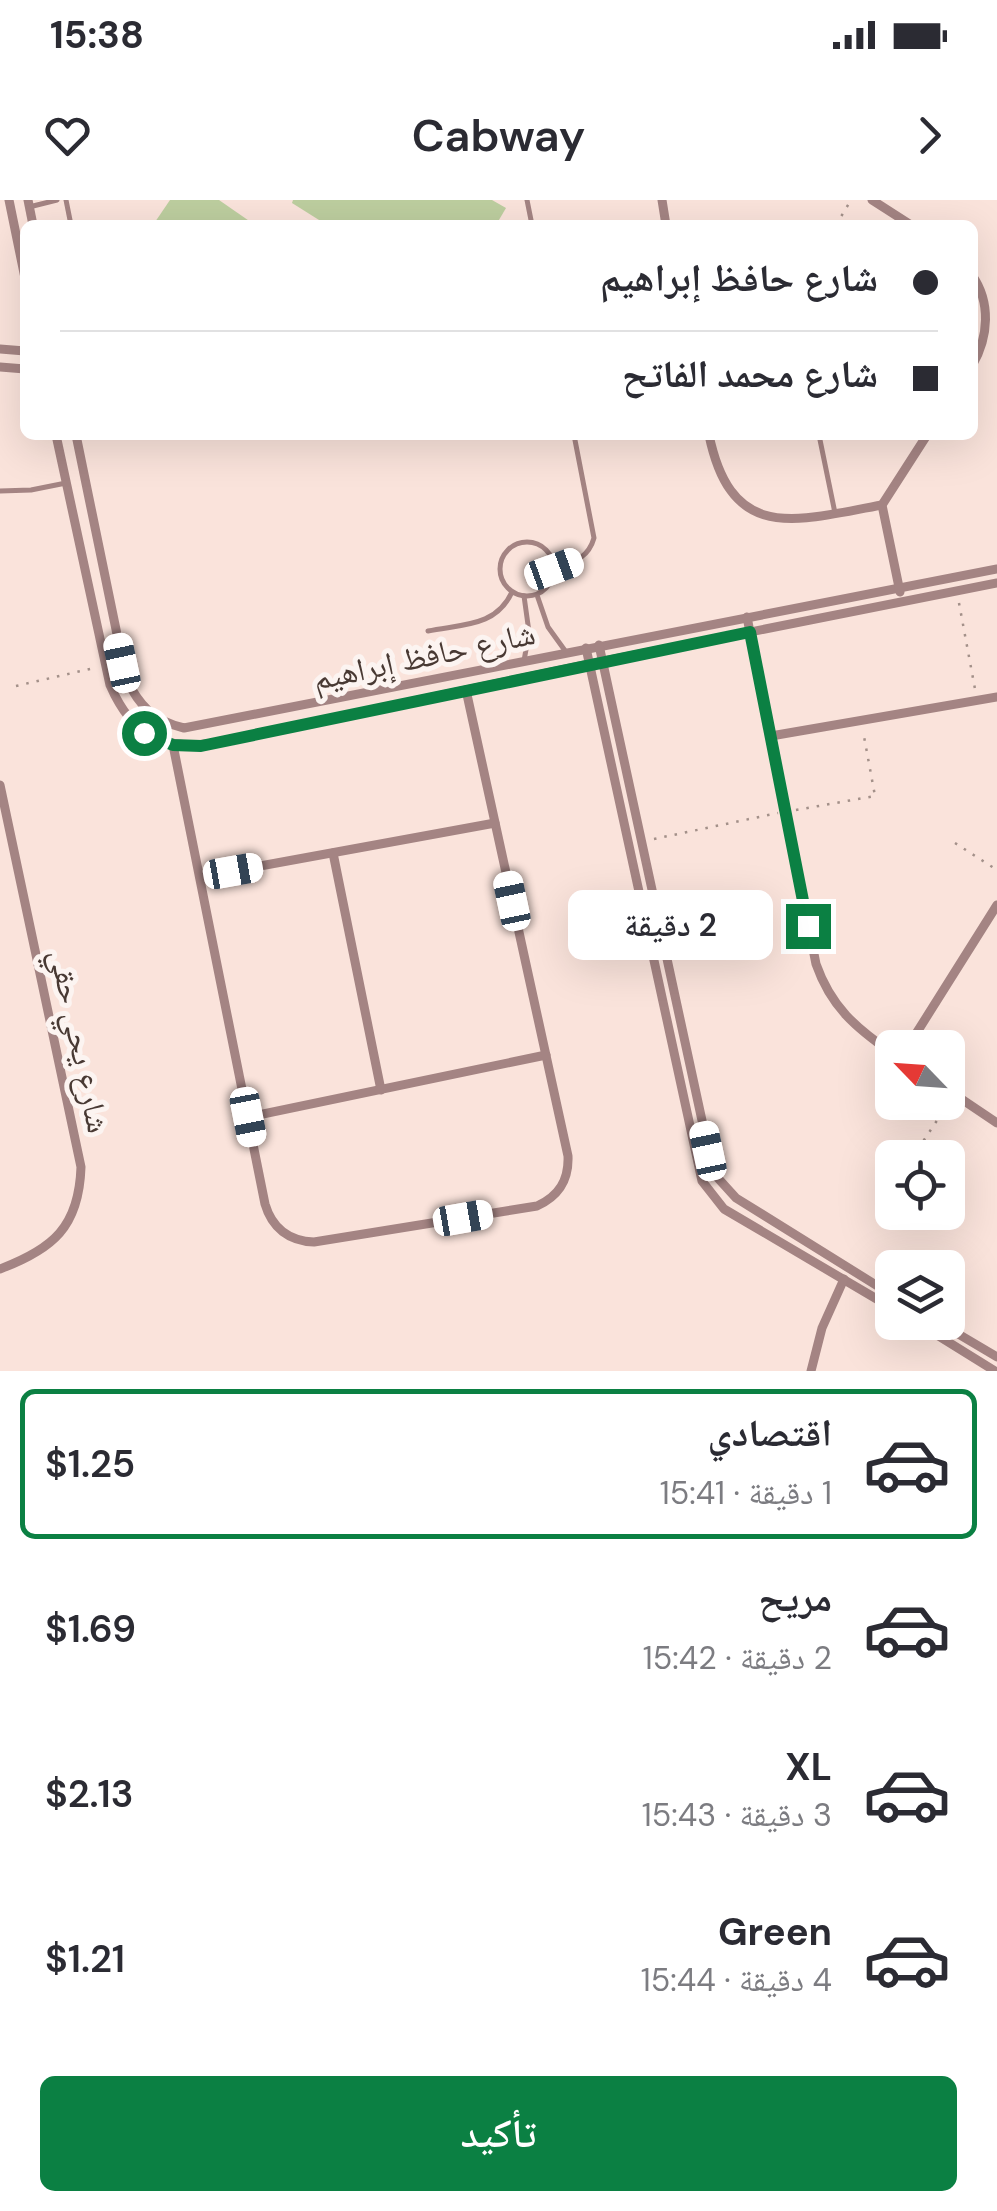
<!DOCTYPE html>
<html lang="ar">
<meta charset="utf-8">
<style>
:root{--surface:#fff;--page:#f7f7f7;--text:#2b2b33;--muted:#7c7c81;--line:#e1e1e2;--accent:#0b8043}
body{margin:0;font-family:"DM Sans","Noto Naskh Arabic",sans-serif;background:var(--page);color:var(--text);direction:rtl;height:100vh;display:flex;flex-direction:column;font-size:38px;white-space:nowrap}
*{box-sizing:border-box;margin:0}
p{font-size:32px;color:var(--muted)}
.icon{flex:none;width:55px;height:55px;fill:none;stroke:currentColor;stroke-width:2;stroke-linecap:round;stroke-linejoin:round}
.map{position:relative;height:1171px;overflow:hidden;direction:ltr}
.sheet{display:flex;flex-direction:column;background:var(--surface);flex:1}
.sheet>*{flex:none}
.guide{position:absolute;left:20px;top:20px;width:958px;height:220px;border-radius:15px;box-shadow:0 10px 40px #0002;direction:rtl;display:grid;align-content:center;height:220px;padding:0 40px;background:var(--surface)}
.needle{width:65px;rotate:295deg}
.tools{position:absolute;left:875px;top:830px;display:grid;gap:20px}
.tools a{display:grid;place-items:center;width:90px;height:90px;border-radius:15px;background:var(--surface);box-shadow:0 10px 40px #0002;font-size:50px}
.end{position:absolute;width:45px;height:45px;margin:-22px;border:12px solid #0b8043;background:#fff;box-shadow:0 0 0 5px #fff}
.from{border-radius:50%}
.bubble{position:absolute;height:70px;border-radius:15px;background:var(--surface);box-shadow:0 10px 40px #0002;font-size:32px;font-weight:600;line-height:70px;text-align:center;direction:rtl}
.car{position:absolute;width:30px;height:60px;margin:-30px -15px;border-radius:12px;box-shadow:0 0 8px 2px #0007;background:linear-gradient(#fff 24%,#345 0 40%,#fff 0 76%,#345 0 86%,#fff 0)}
.guide b{display:flex;align-items:center;gap:35px;height:95px;font-size:38px}
.guide b+b{border-top:2px solid var(--line)}
.guide i{width:25px;height:25px;background:var(--text)}
ul{padding:18px 0 0;list-style:none}
li{display:flex;align-items:center;gap:30px;height:150px;margin:0 20px 15px;padding:0 20px;border:5px solid transparent;border-radius:15px}
li div{flex:1}
li b{display:block;font-size:38px}
li em{font-style:normal;font-weight:600}
li.on{border-color:var(--accent)}
li>.icon{width:90px;height:90px;stroke-width:1.5}
.primary-button{display:flex;gap:20px;margin-top:auto;padding:20px 40px}
.primary-button a{flex:1;height:115px;border-radius:15px;background:var(--accent);color:#fff;font-size:40px;font-weight:600;line-height:115px;text-align:center}
.status{display:flex;justify-content:space-between;align-items:center;height:70px;padding:0 50px;background:var(--surface);direction:ltr}
.status svg{height:28px;fill:currentColor}
header{display:flex;justify-content:space-between;align-items:center;height:130px;padding:0 40px;background:var(--surface);font-size:45px;font-weight:600}
.map>svg:first-child{display:block}
.green{fill:#bdce9f}
.lines{fill:none;stroke-linecap:round;stroke-linejoin:round}
.path{stroke:#a39089;stroke-width:2.5;stroke-dasharray:2.5 8;stroke-linecap:butt}
.service{stroke:#a48483;stroke-width:5}
.minor{stroke:#a48483;stroke-width:9}
.route{stroke:#0b8043;stroke-width:12}
.labels{text-anchor:middle;dominant-baseline:central;stroke-width:10;stroke-linejoin:round;paint-order:stroke}
.street-label{font-size:32px;fill:#483933;stroke:#fcf4f1}
</style>
<div class="status"><b>15:38</b><svg viewBox="0 0 49 12"><path d="M0 12V9h3v3zM5 12V6h3v6zM10 12V3h3v9zM15 12V0h3v12zM26 1h20v11H26zM47 4h2v5h-2z"/></svg></div>
<header><svg class="icon" aria-label="forward" viewBox="0 0 24 24"><path d="M9 5l7 7-7 7"/></svg>Cabway<svg class="icon" aria-label="heart" viewBox="0 0 24 24"><path d="M12 20l-8-8c-3-5 5-10 8-4 3-6 11-1 8 4z"/></svg></header>
<div class="map">
<svg width="997" height="1171" viewBox="0 0 997 1171">
<rect width="100%" height="100%" fill="#fae3db"/>
<g class="green">
<path d="M170 0H219L255 25H153Z"/>
<path d="M293 0H492L506 8 496 25H327L292 3Z"/>
</g>
<g class="lines">
<g class="path">
<path d="M836 25 851 0"/>
<path d="M959 403 975 489"/>
<path d="M16 486 94 468"/>
<path d="M796 610 875 596 863 531"/>
<path d="M654 639 778 613"/>
<path d="M955 643 997 670"/>
<path d="M912 958 948 904"/>
</g>
<g class="service">
<path d="M66 0 71 25"/>
<path d="M527 0 532 25"/>
<path d="M29 7 57 0"/>
<path d="M819 235 835 313"/>
<path d="M0 291 31 290 66 283"/>
<circle cx="527" cy="369" r="27"/>
<path d="M554 369C573 362 588 359 594 338L574 235"/>
<path d="M537 395 548 427 566 452"/>
<path d="M428 431C462 424 496 427 512 392"/>
<path d="M524 461 529 432 524 396"/>
</g>
<g class="minor">
<path d="M9 0 25 78"/>
<path d="M28 0 33 25"/>
<path d="M662 0 666 25"/>
<path d="M872 0 911 25"/>
<path d="M972 75C991 102 989 137 972 166"/>
<path d="M0 149 25 151"/>
<path d="M0 167 25 169"/>
<path d="M56 235 110 485C133 538 164 552 220 542L589 464 997 383"/>
<path d="M76 235 126 478C139 506 154 521 184 528L997 369"/>
<path d="M709 235C732 345 797 320 882 305"/>
<path d="M900 392 882 305 927 235"/>
<path d="M747 417 816 764C831 807 856 828 892 853"/>
<path d="M599 445 711 962 716 976 736 998 892 1095"/>
<path d="M586 448 702 981 724 1009 892 1108"/>
<path d="M771 536 997 497"/>
<path d="M173 545 265 1004C272 1028 289 1041 314 1042L537 1006C559 996 569 980 568 956L466 490"/>
<path d="M0 585 81 967C79 1027 53 1049 0 1069"/>
<path d="M333 653 381 890"/>
<path d="M200 677 495 623"/>
<path d="M907 848 997 705"/>
<path d="M948 890 997 923"/>
<path d="M249 917 546 855"/>
<path d="M916 1122 995 1171"/>
<path d="M938 1122 997 1157"/>
<path d="M811 1171 822 1128 844 1079"/>
</g>
</g>
<g class="lines">
<path class="route" d="M144 533 173 545 201 546 750 432 808 726"/>
</g>
<g class="labels">
<g class="street-label">
<text transform="translate(424 456) rotate(-12)">شارع حافظ إبراهيم</text>
<text transform="translate(80 841) rotate(78)">شارع يحي حقي</text>
</g>
</g>
</svg>
<div class="tools">
<a><svg class="needle" viewBox="-14 -14 28 28"><path d="M0-13l5 13h-10z" fill="#e53935"/><path d="M0 13l5-13h-10z" fill="#7c7c81"/></svg></a>
<a><svg class="icon" aria-label="locate" viewBox="0 0 24 24"><circle cx="12" cy="12" r="6"/><path d="M12 2v4M12 18v4M2 12h4M18 12h4"/></svg></a>
<a><svg class="icon" aria-label="layers" viewBox="0 0 24 24"><path d="M12 4l9 5-9 5-9-5zM3 14l9 5 9-5"/></svg></a>
</div>
<i class="end from" style="left:144px;top:533px"></i>
<i class="end" style="left:808px;top:726px"></i>
<div class="bubble" style="left:568px;top:690px;width:205px">2 دقيقة</div>
<i class="car" style="left:554px;top:369px;rotate:70deg"></i>
<i class="car" style="left:122px;top:463px;rotate:348deg"></i>
<i class="car" style="left:233px;top:671px;rotate:80deg"></i>
<i class="car" style="left:512px;top:701px;rotate:348deg"></i>
<i class="car" style="left:248px;top:917px;rotate:169deg"></i>
<i class="car" style="left:708px;top:951px;rotate:348deg"></i>
<i class="car" style="left:463px;top:1018px;rotate:80deg"></i>
<div class="guide">
<b><i class="from"></i>شارع حافظ إبراهيم</b>
<b><i></i>شارع محمد الفاتح</b>
</div>
</div>
<section class="sheet">
<ul>
<li class="on"><svg class="icon" aria-label="car" viewBox="0 0 24 24"><path d="M5 17H2v-5l4-1 3-4h7l3 4 3 1v5h-3M9 17h6M6 11h13"/><circle cx="7" cy="17" r="2"/><circle cx="17" cy="17" r="2"/></svg><div><b>اقتصادي</b><p>1 دقيقة · 15:41</p></div><em>$1.25</em></li>
<li><svg class="icon" aria-label="car" viewBox="0 0 24 24"><path d="M5 17H2v-5l4-1 3-4h7l3 4 3 1v5h-3M9 17h6M6 11h13"/><circle cx="7" cy="17" r="2"/><circle cx="17" cy="17" r="2"/></svg><div><b>مريح</b><p>2 دقيقة · 15:42</p></div><em>$1.69</em></li>
<li><svg class="icon" aria-label="car" viewBox="0 0 24 24"><path d="M5 17H2v-5l4-1 3-4h7l3 4 3 1v5h-3M9 17h6M6 11h13"/><circle cx="7" cy="17" r="2"/><circle cx="17" cy="17" r="2"/></svg><div><b>XL</b><p>3 دقيقة · 15:43</p></div><em>$2.13</em></li>
<li><svg class="icon" aria-label="car" viewBox="0 0 24 24"><path d="M5 17H2v-5l4-1 3-4h7l3 4 3 1v5h-3M9 17h6M6 11h13"/><circle cx="7" cy="17" r="2"/><circle cx="17" cy="17" r="2"/></svg><div><b>Green</b><p>4 دقيقة · 15:44</p></div><em>$1.21</em></li>
</ul>
<div class="primary-button"><a>تأكيد</a></div>
</section>
